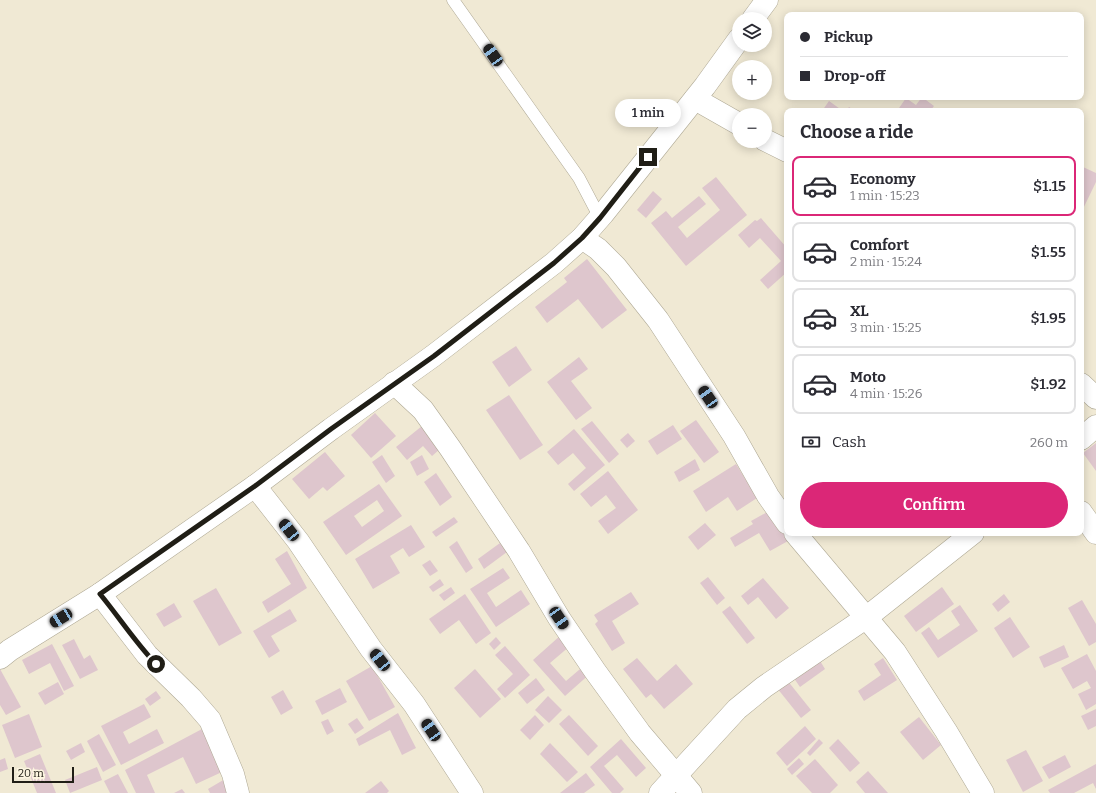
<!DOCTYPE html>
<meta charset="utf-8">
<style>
:root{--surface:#fff;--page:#f2f2f3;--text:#2b2b33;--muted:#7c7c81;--line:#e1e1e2;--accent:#db2777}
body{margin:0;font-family:Bitter,serif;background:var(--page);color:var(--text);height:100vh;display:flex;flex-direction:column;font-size:15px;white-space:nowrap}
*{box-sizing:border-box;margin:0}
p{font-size:13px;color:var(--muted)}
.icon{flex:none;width:22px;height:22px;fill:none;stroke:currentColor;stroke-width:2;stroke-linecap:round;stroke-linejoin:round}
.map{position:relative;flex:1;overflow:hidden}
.side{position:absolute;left:784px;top:108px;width:300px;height:428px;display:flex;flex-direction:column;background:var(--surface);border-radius:8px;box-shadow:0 2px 10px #0003}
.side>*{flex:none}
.guide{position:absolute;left:784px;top:12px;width:300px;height:88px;border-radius:8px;box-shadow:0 2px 10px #0003;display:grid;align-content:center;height:88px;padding:0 16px;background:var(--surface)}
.buttons{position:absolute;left:732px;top:12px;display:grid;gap:8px}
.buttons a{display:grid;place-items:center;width:40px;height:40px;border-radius:50%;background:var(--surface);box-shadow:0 2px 10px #0003;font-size:20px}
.scale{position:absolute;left:12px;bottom:10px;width:62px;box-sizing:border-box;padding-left:4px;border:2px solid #201e16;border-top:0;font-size:11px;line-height:14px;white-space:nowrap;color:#201e16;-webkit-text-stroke:3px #fdf6e1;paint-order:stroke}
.end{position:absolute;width:18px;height:18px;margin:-9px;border:5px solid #201e16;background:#fff;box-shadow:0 0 0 2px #fff}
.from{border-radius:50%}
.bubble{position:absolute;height:28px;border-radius:14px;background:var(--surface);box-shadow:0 2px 10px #0003;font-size:13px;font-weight:600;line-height:28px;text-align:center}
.car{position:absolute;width:12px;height:24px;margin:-12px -6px;border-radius:5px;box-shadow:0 0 3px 1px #0007;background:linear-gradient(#222 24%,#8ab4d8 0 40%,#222 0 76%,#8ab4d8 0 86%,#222 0)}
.guide b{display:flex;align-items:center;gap:14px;height:38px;font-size:15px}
.guide b+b{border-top:1px solid var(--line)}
.guide i{width:10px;height:10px;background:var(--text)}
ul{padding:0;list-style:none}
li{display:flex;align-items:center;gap:12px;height:60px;margin:0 8px 6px;padding:0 8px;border:2px solid var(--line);border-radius:8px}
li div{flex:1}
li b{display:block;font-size:15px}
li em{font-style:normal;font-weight:600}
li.selected{border-color:var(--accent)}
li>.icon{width:36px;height:36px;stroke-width:1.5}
h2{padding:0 16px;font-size:18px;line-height:48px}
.pay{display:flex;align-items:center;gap:10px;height:44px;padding:0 16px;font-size:15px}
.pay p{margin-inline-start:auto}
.action{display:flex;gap:8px;margin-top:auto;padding:8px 16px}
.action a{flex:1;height:46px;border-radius:24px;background:var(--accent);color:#fff;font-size:16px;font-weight:600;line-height:46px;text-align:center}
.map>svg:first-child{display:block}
.building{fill:#dec6cd;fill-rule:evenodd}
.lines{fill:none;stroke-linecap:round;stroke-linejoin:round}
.service-casing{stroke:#afa995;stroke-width:13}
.minor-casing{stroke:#afa995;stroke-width:23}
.tertiary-casing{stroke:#afa995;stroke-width:23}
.service{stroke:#fff;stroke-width:12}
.minor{stroke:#fff;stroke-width:22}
.tertiary{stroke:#fff;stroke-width:22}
.route{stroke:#201e16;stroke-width:5}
</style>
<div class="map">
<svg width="1096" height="793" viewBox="0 0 1096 793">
<rect width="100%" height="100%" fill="#f0e9d4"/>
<g class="building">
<path d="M922 97 934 106 930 111H897L906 98 916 105Z"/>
<path d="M829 101 843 111H822Z"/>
<path d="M849 107 855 111H846Z"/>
<path d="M1083 167 1096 173V182L1081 213V171Z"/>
<path d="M716 177 747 215 686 266 651 223 666 211 672 218 699 196 706 204 678 227 687 238 720 210 702 188Z"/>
<path d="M653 191 662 199 646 218 637 210Z"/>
<path d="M761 218 787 248V272L768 289 760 280 781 261 760 238 749 248 738 235 755 220 757 221Z"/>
<path d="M587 259 627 310 602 329 578 299 547 323 535 307 567 282 564 278Z"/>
<path d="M516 346 532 370 509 387 492 362Z"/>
<path d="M579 357 588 369 571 381 592 408 576 420 547 382Z"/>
<path d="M509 395 543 445 520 460 486 410Z"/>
<path d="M375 413 396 436 371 458 351 435Z"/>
<path d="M696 420 719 452 704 463 680 431Z"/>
<path d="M592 421 619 454 609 463 581 429Z"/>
<path d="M673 425 682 439 657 455 648 441Z"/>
<path d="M422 426 440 449 432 456 423 446 407 460 396 447Z"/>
<path d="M574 429 605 465 574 491 568 484 586 468 573 453 558 465 547 452Z"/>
<path d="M628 433 635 441 627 448 620 440Z"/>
<path d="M1096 443V471L1083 453Z"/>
<path d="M325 452 345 476 327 491 323 487 309 499 292 479Z"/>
<path d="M382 455 395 476 386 483 372 462Z"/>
<path d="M422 455 429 469 417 476 410 462Z"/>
<path d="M695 459 700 470 679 482 674 472Z"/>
<path d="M736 464 757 498 737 511 728 497 706 512 693 491Z"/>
<path d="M608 471 638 510 608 534 598 521 616 508 606 495 591 507 580 494Z"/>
<path d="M436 473 452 497 440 506 424 482Z"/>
<path d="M379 484 402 516 346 555 323 522ZM377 500 384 511 362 527 354 516Z"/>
<path d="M771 510 788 541 770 551 759 533 735 547 730 538 753 524 751 521Z"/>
<path d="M454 517 458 522 436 537 432 532Z"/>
<path d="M705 523 716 535 698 550 688 537Z"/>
<path d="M411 525 425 547 409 557 403 548 390 556 400 573 373 589 355 559Z"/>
<path d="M457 541 473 568 466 573 449 547Z"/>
<path d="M500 543 507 552 484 569 478 559Z"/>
<path d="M287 551 307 588 268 613 262 602 291 584 275 559Z"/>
<path d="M430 560 438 571 430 576 422 565Z"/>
<path d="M503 568 510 578 487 593 496 607 521 590 530 604 496 627 470 589Z"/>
<path d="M708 577 725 598 717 605 700 583Z"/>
<path d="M763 578 789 608 776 619 758 597 748 605 741 596Z"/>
<path d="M440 579 444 585 433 592 429 587Z"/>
<path d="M451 587 455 593 444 601 439 595Z"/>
<path d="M942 587 954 604 916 632 904 616Z"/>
<path d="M216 588 242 633 219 646 193 601Z"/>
<path d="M631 592 639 604 612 621 625 643 612 651 595 624 598 621 594 615Z"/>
<path d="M465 594 491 633 476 644 459 620 440 634 429 619Z"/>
<path d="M1004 594 1010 602 998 612 992 604Z"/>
<path d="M1082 600 1096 624V642L1089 646 1068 608Z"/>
<path d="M174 603 182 617 164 627 156 614Z"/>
<path d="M960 605 978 631 938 658 921 633 929 627 938 640 960 625 951 611Z"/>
<path d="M730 606 755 638 747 644 722 612Z"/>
<path d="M290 609 297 621 271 636 280 651 269 658 253 631Z"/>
<path d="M1010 617 1030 647 1013 658 994 628Z"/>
<path d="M561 635 570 646 550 663 566 681 586 664 592 672 565 696 533 660Z"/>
<path d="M496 637 501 643 494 650 489 644Z"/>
<path d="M74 639 84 659 90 655 98 670 80 679 62 645Z"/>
<path d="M52 644 74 686 64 691 50 663 29 674 22 660Z"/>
<path d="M1064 645 1069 657 1044 668 1039 657Z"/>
<path d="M505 646 530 675 505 698 497 689 513 674 495 655Z"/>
<path d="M1087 654 1096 671V704L1086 710 1078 694 1091 688 1087 681 1073 689 1061 668Z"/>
<path d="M817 656 825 669 800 687 791 674Z"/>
<path d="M637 658 657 681 676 664 693 684 664 709 651 694 646 698 623 669Z"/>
<path d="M883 658 897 680 864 701 858 691 881 675 874 664Z"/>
<path d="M372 666 395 707 369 721 346 681Z"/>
<path d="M0 669 21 707 6 715 0 705Z"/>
<path d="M475 669 501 699 480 718 454 688Z"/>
<path d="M536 678 545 690 527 704 518 693Z"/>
<path d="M787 680 811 710 801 718 777 688Z"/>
<path d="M58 682 64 694 45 705 38 693Z"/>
<path d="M340 688 347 702 322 715 315 701Z"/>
<path d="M283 690 293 708 281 715 271 697Z"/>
<path d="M156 691 161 698 150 706 145 699Z"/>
<path d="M548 696 562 710 549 723 535 710Z"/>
<path d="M144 704 151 717 123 732 129 744 157 729 164 743 121 765 101 726Z"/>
<path d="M1096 709V726L1088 730 1081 716Z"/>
<path d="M398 713 416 748 402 755 390 730 359 746 356 739Z"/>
<path d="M29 714 42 747 15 758 2 725Z"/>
<path d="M535 715 544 725 530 740 520 730Z"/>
<path d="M569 715 598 746 588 756 559 724Z"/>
<path d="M919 717 941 745 923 760 900 732Z"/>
<path d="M357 718 364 728 355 734 348 724Z"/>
<path d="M328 719 334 731 327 735 321 722Z"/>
<path d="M805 726 816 739 787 766 776 753Z"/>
<path d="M202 729 222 772 196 784 183 757 147 775 155 793H136L125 770Z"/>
<path d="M99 734 116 765 103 772 87 741Z"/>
<path d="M621 739 646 768 636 777 617 755 604 766 624 789 620 793H612L590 767Z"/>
<path d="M819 739 823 743 810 756 807 753Z"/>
<path d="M838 739 860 763 850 772 829 748Z"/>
<path d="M81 743 85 752 71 760 66 751Z"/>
<path d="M550 743 578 772 567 782 540 754Z"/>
<path d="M1026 750 1043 781 1023 792 1006 760Z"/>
<path d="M40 754 56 793H37L24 761Z"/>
<path d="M1065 755 1071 767 1049 779 1042 767Z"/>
<path d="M5 758 8 769 0 772V760Z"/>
<path d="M799 758 804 764 792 775 787 769Z"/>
<path d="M815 759 838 785 830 793H812L796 776Z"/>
<path d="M1096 764V789L1093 783 1074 793H1050L1048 790Z"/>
<path d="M97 767 102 780 70 793 65 780Z"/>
<path d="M868 771 888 793H865L856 782Z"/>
<path d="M586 773 595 785 584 793H560Z"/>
<path d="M118 774 128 793H110L104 781Z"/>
<path d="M225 779 231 790 226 793H210L208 789Z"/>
<path d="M381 781 389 791 387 793H365Z"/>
<path d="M182 789 185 793H174Z"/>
</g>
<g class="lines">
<g class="service-casing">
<path id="service" d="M453 0 579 178 600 218"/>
</g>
<g class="minor-casing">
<g id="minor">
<path d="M695 99 739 124"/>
<path d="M765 140 787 151"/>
<path d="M582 238 598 249 616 267 658 320 734 436 768 496 787 523"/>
<path d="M394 383 423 410 450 448 519 551 559 618 595 671 640 733 691 793"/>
<path d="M1081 384 1096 398"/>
<path d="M1081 439 1096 426"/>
<path d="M255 486 298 541 371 649 414 704 472 793"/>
<path d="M1081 512 1096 533"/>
<path d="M795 533 895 652 946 731 983 793"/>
<path d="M100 594 147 655 191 698 210 720 233 774 238 793"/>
<path d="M660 793 737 709 764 687 867 617 973 533"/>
</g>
</g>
<g class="tertiary-casing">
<g id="tertiary">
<path d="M753 19 767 0"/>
<path d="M0 658 10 650 100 594 255 486 331 429 433 356 554 263 582 238 603 214 705 86 739 39"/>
</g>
</g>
<use href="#service" class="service"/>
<use href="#minor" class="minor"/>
<use href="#tertiary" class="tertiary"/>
</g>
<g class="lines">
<path class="route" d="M156 664C135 642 119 617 100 594L255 486 331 429 434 356 554 263 582 238 600 218 648 157"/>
</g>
</svg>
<div class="buttons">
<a><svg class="icon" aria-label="layers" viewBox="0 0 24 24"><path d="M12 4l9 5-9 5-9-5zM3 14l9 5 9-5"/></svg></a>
<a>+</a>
<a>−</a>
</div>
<div class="scale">20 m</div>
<i class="end from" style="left:156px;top:664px"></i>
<i class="end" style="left:648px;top:157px"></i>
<div class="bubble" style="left:615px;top:99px;width:66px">1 min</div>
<i class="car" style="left:493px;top:55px;rotate:325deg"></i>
<i class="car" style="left:708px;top:397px;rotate:326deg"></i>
<i class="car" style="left:289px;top:530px;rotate:322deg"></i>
<i class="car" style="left:61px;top:618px;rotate:238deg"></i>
<i class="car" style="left:559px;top:618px;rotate:146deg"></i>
<i class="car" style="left:380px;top:660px;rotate:322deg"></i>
<i class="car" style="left:431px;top:730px;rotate:326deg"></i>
<div class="guide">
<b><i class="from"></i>Pickup</b>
<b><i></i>Drop-off</b>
</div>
<section class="side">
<h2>Choose a ride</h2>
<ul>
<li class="selected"><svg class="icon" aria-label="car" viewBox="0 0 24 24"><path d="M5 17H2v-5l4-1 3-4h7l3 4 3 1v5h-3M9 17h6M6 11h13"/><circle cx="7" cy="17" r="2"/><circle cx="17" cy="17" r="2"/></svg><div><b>Economy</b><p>1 min · 15:23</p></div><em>$1.15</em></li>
<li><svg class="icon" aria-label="car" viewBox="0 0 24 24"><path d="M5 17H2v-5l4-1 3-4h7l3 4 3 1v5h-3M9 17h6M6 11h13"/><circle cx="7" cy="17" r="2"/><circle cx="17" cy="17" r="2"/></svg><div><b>Comfort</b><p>2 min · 15:24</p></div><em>$1.55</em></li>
<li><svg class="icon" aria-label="car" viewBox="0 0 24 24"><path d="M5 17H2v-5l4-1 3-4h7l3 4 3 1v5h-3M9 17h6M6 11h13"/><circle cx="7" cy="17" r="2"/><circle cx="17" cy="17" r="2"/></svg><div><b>XL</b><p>3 min · 15:25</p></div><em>$1.95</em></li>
<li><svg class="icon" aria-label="car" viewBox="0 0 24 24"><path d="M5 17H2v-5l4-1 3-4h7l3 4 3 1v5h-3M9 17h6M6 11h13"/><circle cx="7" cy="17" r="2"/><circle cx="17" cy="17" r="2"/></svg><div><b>Moto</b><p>4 min · 15:26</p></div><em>$1.92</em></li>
</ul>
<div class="pay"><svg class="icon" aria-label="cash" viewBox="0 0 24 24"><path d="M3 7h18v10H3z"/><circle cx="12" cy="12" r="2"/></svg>Cash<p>260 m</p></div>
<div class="action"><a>Confirm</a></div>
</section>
</div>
